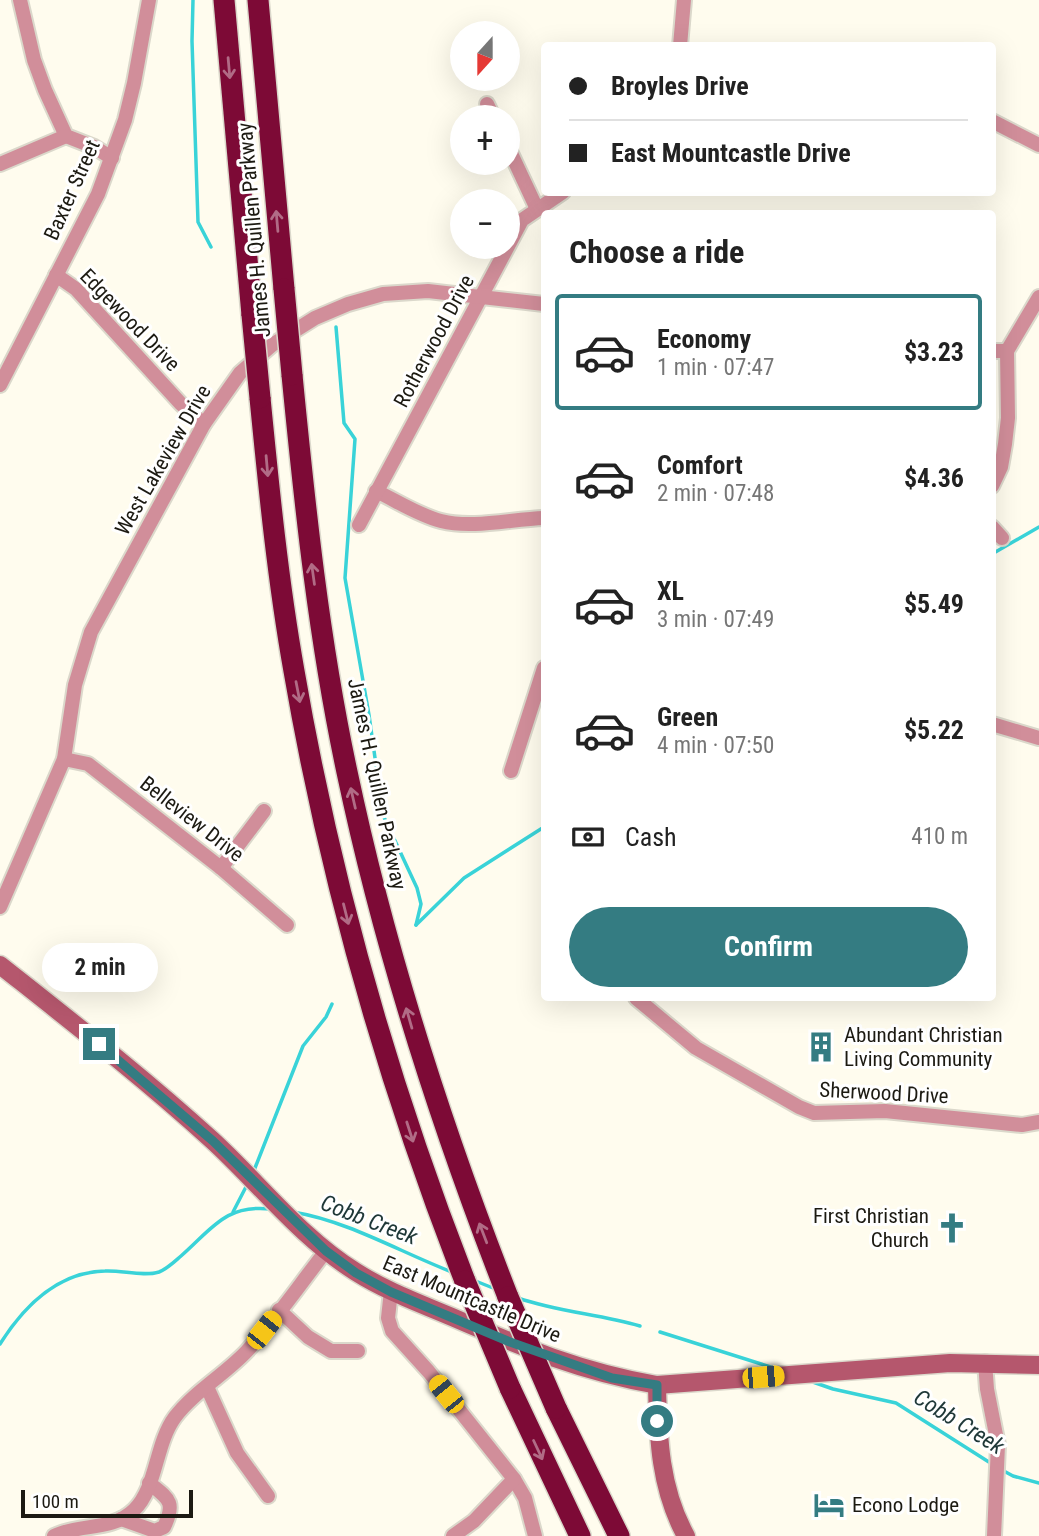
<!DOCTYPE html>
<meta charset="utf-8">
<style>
:root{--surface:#fff;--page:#f2f2f2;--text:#222;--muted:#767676;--line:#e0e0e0;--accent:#347c82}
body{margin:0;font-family:"Roboto Condensed",sans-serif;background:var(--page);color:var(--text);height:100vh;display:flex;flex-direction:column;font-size:26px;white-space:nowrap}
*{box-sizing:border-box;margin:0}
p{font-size:23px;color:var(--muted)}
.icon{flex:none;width:38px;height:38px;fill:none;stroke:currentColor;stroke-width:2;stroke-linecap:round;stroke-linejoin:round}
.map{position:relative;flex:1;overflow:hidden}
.drawer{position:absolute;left:541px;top:210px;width:455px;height:791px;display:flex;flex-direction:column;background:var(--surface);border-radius:7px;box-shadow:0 7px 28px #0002}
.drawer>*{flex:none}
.banner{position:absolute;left:541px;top:42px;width:455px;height:154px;border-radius:7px;box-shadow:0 7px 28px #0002;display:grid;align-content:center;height:154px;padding:0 28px;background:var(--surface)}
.needle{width:46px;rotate:201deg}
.tools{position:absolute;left:450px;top:21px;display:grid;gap:14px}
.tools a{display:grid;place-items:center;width:70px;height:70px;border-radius:50%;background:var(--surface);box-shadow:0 7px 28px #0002;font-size:35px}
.scale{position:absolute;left:21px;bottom:18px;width:172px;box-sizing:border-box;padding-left:7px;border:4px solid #1c1a12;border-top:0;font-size:19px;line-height:24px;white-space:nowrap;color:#1c1a12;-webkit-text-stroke:5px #fff;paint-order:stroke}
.end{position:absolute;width:32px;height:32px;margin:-16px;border:9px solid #347c82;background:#fff;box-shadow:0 0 0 4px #fff}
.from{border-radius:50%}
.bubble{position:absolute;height:49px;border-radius:24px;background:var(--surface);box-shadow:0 7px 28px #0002;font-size:23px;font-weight:700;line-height:49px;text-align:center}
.car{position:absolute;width:21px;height:42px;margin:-21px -10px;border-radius:9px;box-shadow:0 0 5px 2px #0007;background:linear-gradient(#f5c518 24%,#345 0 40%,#f5c518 0 76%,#345 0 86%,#f5c518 0)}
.banner b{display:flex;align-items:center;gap:24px;height:66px;font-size:26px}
.banner b+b{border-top:2px solid var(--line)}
.banner i{width:18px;height:18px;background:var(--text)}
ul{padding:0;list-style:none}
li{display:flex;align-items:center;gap:21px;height:116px;margin:0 14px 10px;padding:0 14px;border:4px solid transparent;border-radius:7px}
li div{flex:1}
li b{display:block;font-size:26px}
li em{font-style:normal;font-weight:700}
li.active{border-color:var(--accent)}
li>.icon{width:63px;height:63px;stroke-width:1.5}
h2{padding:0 28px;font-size:32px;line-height:84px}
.pay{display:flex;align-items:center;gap:18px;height:77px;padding:0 28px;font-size:26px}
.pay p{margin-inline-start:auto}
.button{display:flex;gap:14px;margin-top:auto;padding:14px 28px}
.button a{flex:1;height:80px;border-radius:42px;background:var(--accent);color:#fff;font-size:28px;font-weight:700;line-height:80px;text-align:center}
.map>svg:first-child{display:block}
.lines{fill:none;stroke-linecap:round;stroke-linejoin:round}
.stream{stroke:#39d3d8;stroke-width:3.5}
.street-casing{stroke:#dbd8cb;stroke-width:18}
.secondary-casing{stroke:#dbd8cb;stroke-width:21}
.highway-casing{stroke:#dbd8cb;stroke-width:24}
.street{stroke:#d18e9a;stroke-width:14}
.secondary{stroke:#b5576d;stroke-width:18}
.highway{stroke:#7d0a36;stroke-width:21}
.highway-bridge-casing{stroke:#dbd8cb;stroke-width:24;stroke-linecap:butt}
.highway-bridge{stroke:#7d0a36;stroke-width:21}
.oneway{stroke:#b16c86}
.route{stroke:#347c82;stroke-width:9}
.labels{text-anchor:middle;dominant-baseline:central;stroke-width:6;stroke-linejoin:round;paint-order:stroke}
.street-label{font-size:21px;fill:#1c1a12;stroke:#fff}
.poi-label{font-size:21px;fill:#1c1a12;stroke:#fff;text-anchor:start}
.water-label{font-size:23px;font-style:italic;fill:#1f3838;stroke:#fff}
</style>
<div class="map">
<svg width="1039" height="1536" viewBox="0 0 1039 1536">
<rect width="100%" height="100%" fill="#fffcee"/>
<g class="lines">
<g class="stream">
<path d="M193 0 192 41 198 222 211 247"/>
<path d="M336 327 344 423 355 439 345 578 369 715 383 815 417 888 421 904 416 925"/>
<path d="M992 554 1039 527"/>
<path d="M416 925 464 878 544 827"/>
<path d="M253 1173 303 1046 326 1017 332 1004"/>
<path d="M233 1212 248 1183"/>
<path d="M293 1212C348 1221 400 1252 452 1272"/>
<path d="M473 1280 498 1290"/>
<path d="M518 1298C558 1312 600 1314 640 1326"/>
<path d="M660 1332 777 1369"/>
<path d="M0 1344C24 1306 58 1272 105 1271 122 1270 143 1277 159 1272 167 1269 174 1262 181 1256 212 1229 225 1204 271 1209"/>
<path d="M810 1381 833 1389 896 1403 992 1464"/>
<path d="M1002 1470 1013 1476 1039 1483"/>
</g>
<g class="street-casing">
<g id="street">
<path d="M20 0 34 60 45 90 66 136 94 147 112 158"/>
<path d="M680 46 684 0"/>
<path d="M487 104 493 117"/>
<path d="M992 121 1039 145"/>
<path d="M508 147 537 209"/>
<path d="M0 164 66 136"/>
<path d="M56 275 76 289 181 404 204 424"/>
<path d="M992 351H1007"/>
<path d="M0 385 98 194 125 120 134 83 149 0"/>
<path d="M992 486 1001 467 1005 444 1008 418 1007 351 1039 297"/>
<path d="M376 491C397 501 418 515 441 521 473 529 511 519 544 518"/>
<path d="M359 525 522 220 563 192"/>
<path d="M992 527 1002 538"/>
<path d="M992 724 1039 738"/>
<path d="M64 759 88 764 221 868 287 925"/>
<path d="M511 771 544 668"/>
<path d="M221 868 264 811"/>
<path d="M0 907 64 759 75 685 91 632 204 424 240 373 272 345 315 318 348 304 383 294 428 291 544 304"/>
<path d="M636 998 696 1048 799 1107 814 1113 885 1111 1022 1125 1039 1122"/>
<path d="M391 1291 388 1318 392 1331 429 1372 514 1479 525 1498 535 1536"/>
<path d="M279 1310 308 1337 331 1351H358"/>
<path d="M985 1362 987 1389 998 1445 994 1536"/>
<path d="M207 1387 237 1453 268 1496"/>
<path d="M121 1519 155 1531 164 1527C176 1502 169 1499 149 1483"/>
<path d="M54 1536C80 1523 111 1532 134 1510 157 1488 155 1444 175 1417 194 1392 224 1375 246 1352 275 1321 300 1284 326 1251"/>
<path d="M453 1536 474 1521 514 1479"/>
</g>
</g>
<g class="secondary-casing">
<g id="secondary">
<path d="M0 965C72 1022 144 1078 212 1140 259 1183 301 1238 356 1272 386 1291 419 1303 452 1317 521 1347 582 1372 657 1385L950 1363 1039 1365"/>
<path d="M657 1385C658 1438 660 1489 686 1536"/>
</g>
</g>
<g class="highway-casing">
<g id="highway">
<path d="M224 0 252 315"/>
<path d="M258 0 284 289"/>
<path d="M292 375C305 508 319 641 347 772 385 952 441 1126 508 1297"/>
<path d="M260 398C269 490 278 581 294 671 330 880 388 1084 465 1281"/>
<path d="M510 1388 580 1536"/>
<path d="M556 1408 619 1536"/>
</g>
</g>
<use href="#street" class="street"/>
<use href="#secondary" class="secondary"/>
<use href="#highway" class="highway"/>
<g class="highway-bridge-casing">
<g id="highway-bridge">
<path d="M284 289 292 375"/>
<path d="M252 315 260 398"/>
<path d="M465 1281 510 1388"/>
<path d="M508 1297 556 1408"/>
</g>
</g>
<use href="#highway-bridge" class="highway-bridge"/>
</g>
<defs><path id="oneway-shaft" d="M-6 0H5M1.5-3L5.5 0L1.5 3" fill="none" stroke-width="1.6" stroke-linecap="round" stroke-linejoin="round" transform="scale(1.75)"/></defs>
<g class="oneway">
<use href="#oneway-shaft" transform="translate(229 68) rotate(85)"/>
<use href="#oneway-shaft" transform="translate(277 221) rotate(-95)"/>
<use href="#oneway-shaft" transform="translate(267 466) rotate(85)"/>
<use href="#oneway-shaft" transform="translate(313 574) rotate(-98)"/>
<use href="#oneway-shaft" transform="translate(298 692) rotate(79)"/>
<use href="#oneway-shaft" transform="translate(353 798) rotate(-103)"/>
<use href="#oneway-shaft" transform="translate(346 914) rotate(76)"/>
<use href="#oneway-shaft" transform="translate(409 1018) rotate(-106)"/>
<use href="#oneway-shaft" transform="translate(410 1132) rotate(72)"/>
<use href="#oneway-shaft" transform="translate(483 1233) rotate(-111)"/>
<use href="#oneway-shaft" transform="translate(538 1450) rotate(65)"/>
</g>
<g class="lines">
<path class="route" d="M99 1044 213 1141 326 1251 356 1273 391 1292 510 1342 612 1378 657 1385V1421"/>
</g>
<defs>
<g id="building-bare" transform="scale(2.415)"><path d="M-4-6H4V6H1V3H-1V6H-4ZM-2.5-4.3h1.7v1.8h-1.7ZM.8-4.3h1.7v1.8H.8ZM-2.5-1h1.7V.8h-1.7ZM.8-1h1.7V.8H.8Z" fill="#347c82" stroke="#fff" stroke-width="2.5" paint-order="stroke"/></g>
<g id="church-bare" transform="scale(2.415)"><path d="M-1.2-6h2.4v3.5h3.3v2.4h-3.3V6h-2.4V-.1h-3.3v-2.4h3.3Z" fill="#347c82" stroke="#fff" stroke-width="2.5" paint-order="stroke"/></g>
<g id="hotel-bare" transform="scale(2.415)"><path d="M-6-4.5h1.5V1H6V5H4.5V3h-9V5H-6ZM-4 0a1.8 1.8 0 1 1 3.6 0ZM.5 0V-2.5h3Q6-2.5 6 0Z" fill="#347c82" stroke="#fff" stroke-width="2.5" paint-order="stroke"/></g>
</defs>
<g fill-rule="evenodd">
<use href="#building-bare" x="821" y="1047"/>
<use href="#church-bare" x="952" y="1228"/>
<use href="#hotel-bare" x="829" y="1505"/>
</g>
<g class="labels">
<g class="street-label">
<text transform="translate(72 190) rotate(-66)">Baxter Street</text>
<text transform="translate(254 230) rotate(-95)">James H. Quillen Parkway</text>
<text transform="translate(130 320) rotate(46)">Edgewood Drive</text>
<text transform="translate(434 341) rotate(-62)">Rotherwood Drive</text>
<text transform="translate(163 460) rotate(-60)">West Lakeview Drive</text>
<text transform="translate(377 784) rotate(78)">James H. Quillen Parkway</text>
<text transform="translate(192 819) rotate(38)">Belleview Drive</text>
<text transform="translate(884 1093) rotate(3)">Sherwood Drive</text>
<text transform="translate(472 1299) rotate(23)">East Mountcastle Drive</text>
</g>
<g class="poi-label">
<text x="844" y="1035">Abundant Christian<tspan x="844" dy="24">Living Community</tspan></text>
<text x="929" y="1216" text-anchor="end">First Christian<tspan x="929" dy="24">Church</tspan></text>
<text x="852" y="1505">Econo Lodge</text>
</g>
<g class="water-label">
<text transform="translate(369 1220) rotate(21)">Cobb Creek</text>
<text transform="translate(959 1422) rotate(32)">Cobb Creek</text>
</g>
</g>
</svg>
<div class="tools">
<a><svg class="needle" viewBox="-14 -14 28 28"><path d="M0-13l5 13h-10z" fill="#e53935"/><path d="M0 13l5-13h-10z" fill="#767676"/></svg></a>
<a>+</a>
<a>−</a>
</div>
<div class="scale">100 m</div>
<i class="end from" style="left:657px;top:1421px"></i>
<i class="end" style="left:99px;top:1044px"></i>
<div class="bubble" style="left:42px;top:943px;width:116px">2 min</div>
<i class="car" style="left:264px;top:1330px;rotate:38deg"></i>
<i class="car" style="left:763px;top:1377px;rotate:85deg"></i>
<i class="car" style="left:446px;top:1394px;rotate:321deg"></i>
<div class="banner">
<b><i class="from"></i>Broyles Drive</b>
<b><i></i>East Mountcastle Drive</b>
</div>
<section class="drawer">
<h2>Choose a ride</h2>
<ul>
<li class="active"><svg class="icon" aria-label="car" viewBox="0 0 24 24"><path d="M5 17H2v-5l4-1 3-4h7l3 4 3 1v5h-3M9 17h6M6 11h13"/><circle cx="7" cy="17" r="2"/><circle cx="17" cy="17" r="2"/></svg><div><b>Economy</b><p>1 min · 07:47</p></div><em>$3.23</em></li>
<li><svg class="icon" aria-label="car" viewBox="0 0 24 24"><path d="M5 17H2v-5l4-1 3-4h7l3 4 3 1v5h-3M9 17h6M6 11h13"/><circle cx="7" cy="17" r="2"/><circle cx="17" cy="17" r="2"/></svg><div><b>Comfort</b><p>2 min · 07:48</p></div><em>$4.36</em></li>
<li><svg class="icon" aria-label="car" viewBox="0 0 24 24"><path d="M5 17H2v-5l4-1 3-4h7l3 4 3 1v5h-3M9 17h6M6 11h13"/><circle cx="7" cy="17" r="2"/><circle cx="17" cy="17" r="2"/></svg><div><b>XL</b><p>3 min · 07:49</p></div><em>$5.49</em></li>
<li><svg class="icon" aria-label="car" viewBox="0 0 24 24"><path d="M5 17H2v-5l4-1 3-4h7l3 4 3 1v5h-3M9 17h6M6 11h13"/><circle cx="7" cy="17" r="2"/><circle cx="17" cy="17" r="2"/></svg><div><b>Green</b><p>4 min · 07:50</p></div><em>$5.22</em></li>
</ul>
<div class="pay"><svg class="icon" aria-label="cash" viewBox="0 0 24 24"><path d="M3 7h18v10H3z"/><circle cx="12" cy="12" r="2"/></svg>Cash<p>410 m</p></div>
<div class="button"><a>Confirm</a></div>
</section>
</div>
